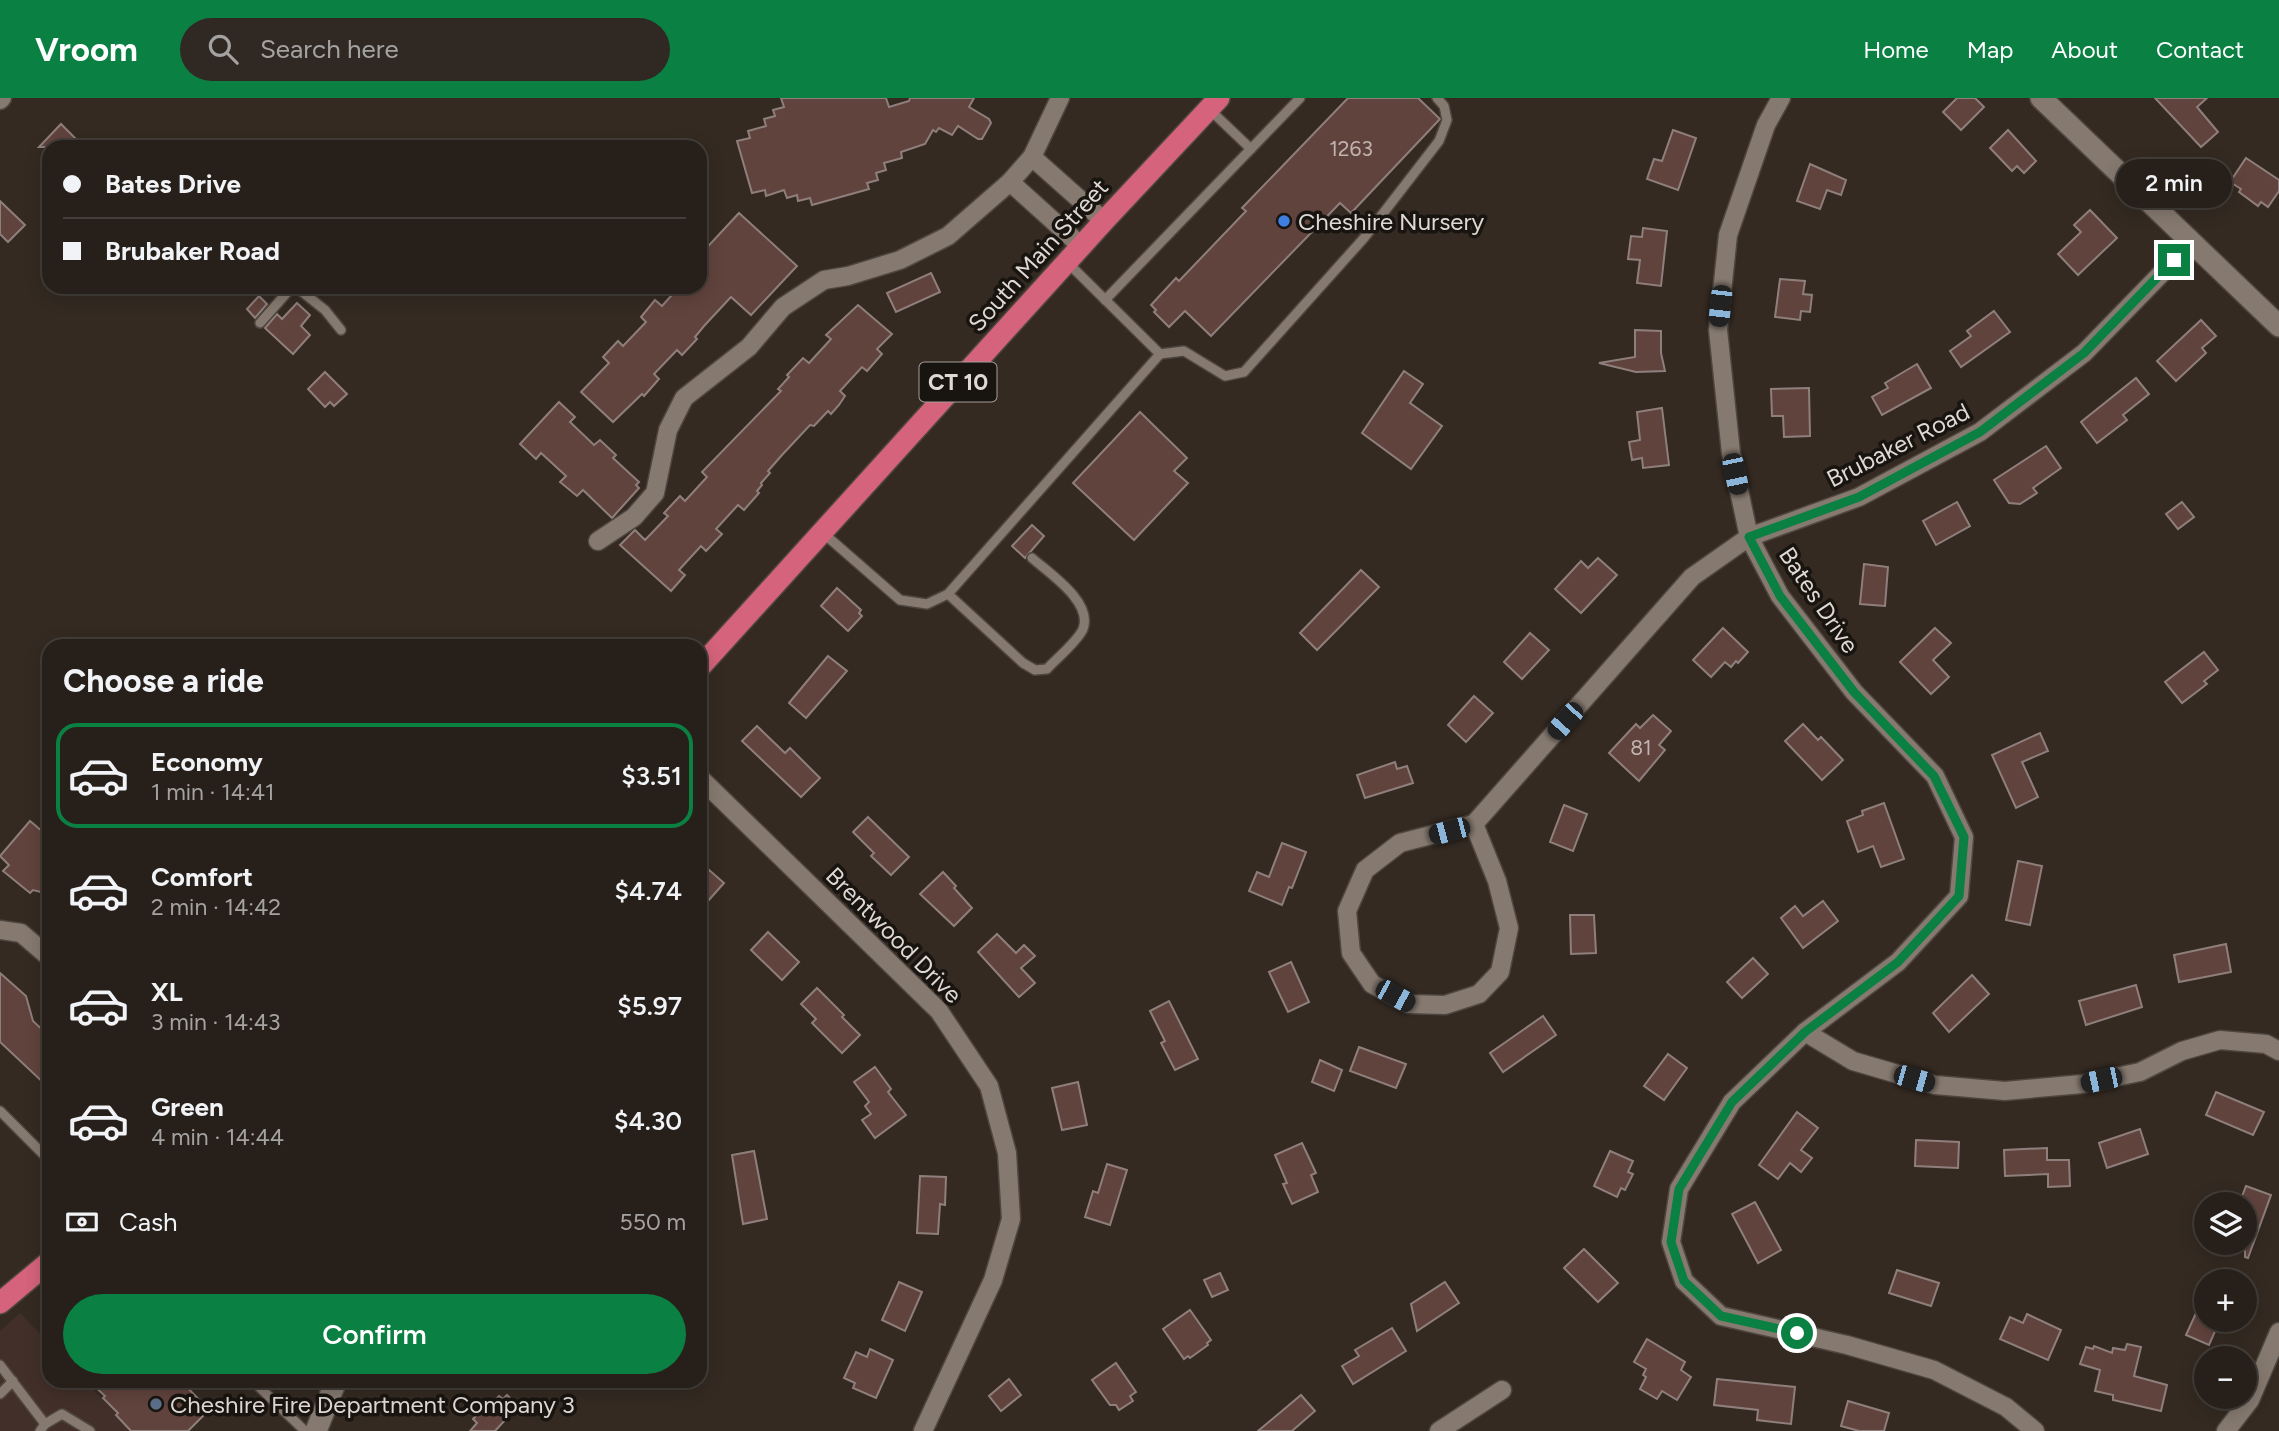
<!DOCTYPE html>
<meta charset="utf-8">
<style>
:root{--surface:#27201a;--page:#2f2823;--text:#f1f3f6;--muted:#a4a3a2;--line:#433e39;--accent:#0b8043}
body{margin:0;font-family:Figtree,sans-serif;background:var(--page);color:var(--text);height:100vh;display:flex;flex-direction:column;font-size:26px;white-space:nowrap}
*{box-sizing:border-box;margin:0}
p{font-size:23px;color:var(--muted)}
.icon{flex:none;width:38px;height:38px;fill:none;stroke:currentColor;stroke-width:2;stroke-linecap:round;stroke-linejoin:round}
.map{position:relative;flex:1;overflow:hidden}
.drawer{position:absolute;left:42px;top:541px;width:665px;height:749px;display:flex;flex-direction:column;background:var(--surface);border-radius:21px;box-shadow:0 4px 18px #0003,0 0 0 2px var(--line)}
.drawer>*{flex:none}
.top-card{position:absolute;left:42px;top:42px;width:665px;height:154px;border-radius:21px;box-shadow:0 4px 18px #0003,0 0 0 2px var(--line);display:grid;align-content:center;height:154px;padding:0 21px;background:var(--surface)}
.tools{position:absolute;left:2194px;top:1094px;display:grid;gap:14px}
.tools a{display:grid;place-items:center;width:63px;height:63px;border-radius:50%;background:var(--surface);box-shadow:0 4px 18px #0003,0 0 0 2px var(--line);font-size:35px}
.end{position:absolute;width:32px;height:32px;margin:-16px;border:9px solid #0b8043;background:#fff;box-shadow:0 0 0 4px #fff}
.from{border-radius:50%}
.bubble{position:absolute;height:49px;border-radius:24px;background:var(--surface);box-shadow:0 4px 18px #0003,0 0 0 2px var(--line);font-size:23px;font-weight:600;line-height:49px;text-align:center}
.car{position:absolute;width:21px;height:42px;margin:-21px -10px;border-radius:9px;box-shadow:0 0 5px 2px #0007;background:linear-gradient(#222 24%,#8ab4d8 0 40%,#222 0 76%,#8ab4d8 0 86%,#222 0)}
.top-card b{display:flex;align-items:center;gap:24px;height:66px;font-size:26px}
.top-card b+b{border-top:2px solid var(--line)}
.top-card i{width:18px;height:18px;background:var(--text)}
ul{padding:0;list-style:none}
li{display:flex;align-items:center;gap:21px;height:105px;margin:0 14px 10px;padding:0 7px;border:4px solid transparent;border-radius:21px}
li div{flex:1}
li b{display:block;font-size:26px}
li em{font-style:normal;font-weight:600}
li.current{border-color:var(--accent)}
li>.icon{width:63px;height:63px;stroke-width:1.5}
h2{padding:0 21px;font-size:32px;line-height:84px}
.pay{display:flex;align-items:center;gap:18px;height:77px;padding:0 21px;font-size:26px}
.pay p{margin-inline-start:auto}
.cta{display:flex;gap:14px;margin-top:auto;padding:14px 21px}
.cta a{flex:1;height:80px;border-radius:42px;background:var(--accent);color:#fff;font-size:28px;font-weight:600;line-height:80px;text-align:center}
header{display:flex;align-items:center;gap:42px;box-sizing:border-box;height:98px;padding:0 35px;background:var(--accent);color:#fff}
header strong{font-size:33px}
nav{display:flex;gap:38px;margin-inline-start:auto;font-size:24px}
.search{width:490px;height:63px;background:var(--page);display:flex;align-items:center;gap:18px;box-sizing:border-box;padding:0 24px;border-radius:38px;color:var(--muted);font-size:26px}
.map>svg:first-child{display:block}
.commercial{fill:#422f29}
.building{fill:#61433d;stroke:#8f7f7c;stroke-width:2}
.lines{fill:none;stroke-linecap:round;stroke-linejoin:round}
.service-casing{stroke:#4f463f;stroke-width:12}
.minor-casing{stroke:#4f463f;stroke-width:21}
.tertiary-casing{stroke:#4f463f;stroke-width:24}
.trunk-casing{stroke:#4f463f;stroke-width:24}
.service{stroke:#867a70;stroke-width:9}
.minor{stroke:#867a70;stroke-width:18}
.tertiary{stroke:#867a70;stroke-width:21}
.trunk{stroke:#d4637b;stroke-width:21}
.route{stroke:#0b8043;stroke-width:9}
.shop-dot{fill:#3f7fe0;stroke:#181410;stroke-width:2.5}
.service-dot{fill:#5c6f8a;stroke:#181410;stroke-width:2.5}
.labels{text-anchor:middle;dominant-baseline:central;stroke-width:7;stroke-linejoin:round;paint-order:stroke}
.number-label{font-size:21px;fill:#c0b3ae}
.shield{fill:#181410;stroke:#a39d98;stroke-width:2}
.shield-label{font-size:23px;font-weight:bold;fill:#dfd8d3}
.poi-label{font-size:24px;fill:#dfd8d3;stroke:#181410;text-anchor:start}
.street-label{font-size:24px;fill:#dfd8d3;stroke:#181410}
</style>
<header>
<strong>Vroom</strong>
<div class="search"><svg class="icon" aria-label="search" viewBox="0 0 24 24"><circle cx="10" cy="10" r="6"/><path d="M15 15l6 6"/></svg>Search here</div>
<nav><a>Home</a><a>Map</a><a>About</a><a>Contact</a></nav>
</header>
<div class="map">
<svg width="2279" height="1333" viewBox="0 0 2279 1333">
<rect width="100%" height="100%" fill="#342a22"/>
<path class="commercial" d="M20 1215 49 1245V1283H85L134 1333H0V1233Z"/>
<g class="building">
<path d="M781 0H886L889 9 909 3 910 0H974L969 9 989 21 991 25 982 41H978L958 28 952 37 939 30 936 34 933 32 925 46 901 54 902 60 884 65 886 72 876 75 878 82 867 85 869 91 812 107 810 100 798 103 797 97 787 100 784 92 766 98 765 92 752 95 737 43 750 40 748 33 766 28 764 21 775 18 773 12 784 9Z"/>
<path d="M1348 0H1418L1440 21 1351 115 1340 105 1211 238 1185 213 1169 229 1154 214 1156 212 1151 207 1176 180 1179 183 1246 113 1242 110Z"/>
<path d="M1957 0H1975L1984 9 1961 32 1943 14Z"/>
<path d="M2155 0H2207L2197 9 2218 34 2201 49Z"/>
<path d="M61 26 84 49H39Z"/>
<path d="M1673 32 1696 40 1678 92 1647 81 1654 61 1662 63Z"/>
<path d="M2008 32 2036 63 2024 75 2017 68 2012 73 1990 50Z"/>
<path d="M2246 60 2279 82V93L2268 109 2261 104 2258 108 2239 94 2241 91 2230 84Z"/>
<path d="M1810 66 1846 82 1841 97 1827 92 1820 111 1797 103Z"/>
<path d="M0 103 25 127 8 144 0 136Z"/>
<path d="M2090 112 2117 140 2078 177 2058 156 2081 134 2074 127Z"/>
<path d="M739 115 797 168 751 217 731 199 704 228 695 239 697 241 682 257 677 252 654 276 659 281 644 298 642 296 613 324 581 294 609 265 603 259 618 243 623 248 646 224 641 219 655 202 662 208 679 189H700V157Z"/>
<path d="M1643 130 1667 133 1661 188 1637 185 1640 162 1628 161 1631 138 1642 139Z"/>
<path d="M931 175 940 194 896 214 887 195Z"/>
<path d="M1780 181 1805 183 1803 196 1812 197 1810 214 1801 213 1800 222 1775 219Z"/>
<path d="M259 198 267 206 255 220 247 211Z"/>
<path d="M297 205 310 217 301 228 310 237 293 256 265 230 277 216 282 221Z"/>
<path d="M858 207 892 236 877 251 882 256 867 273 862 269 840 293 845 298 839 307 831 316 828 313 814 328 810 327 782 357 768 373 770 375 761 385 762 387 757 393 759 395 744 412 738 407 716 431 722 436 706 453 701 448 679 472 685 477 671 493 620 447 635 432 645 442 668 418 664 415 680 398 685 403 707 379 702 374 781 293 778 291 789 279 787 277 803 260 809 265 831 241 826 237Z"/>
<path d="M1994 213 2010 234 1961 269 1950 253 1971 238 1967 233Z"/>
<path d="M2201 222 2216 238 2202 250 2206 255 2176 283 2157 263Z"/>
<path d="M1635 232 1661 233V255L1665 273 1636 274 1599 265 1635 259Z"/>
<path d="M1917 266 1931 290 1882 317 1872 299 1888 290 1885 285Z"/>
<path d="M1404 273 1423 286 1410 305 1442 328 1411 371 1362 335Z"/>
<path d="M325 274 347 296 334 308 330 304 325 309 308 291Z"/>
<path d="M2136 280 2149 296 2123 317 2127 322 2097 345 2081 324Z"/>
<path d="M1809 290 1810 338 1784 339 1783 318H1772L1771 291Z"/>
<path d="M559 304 575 319 570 324 594 347 600 342 616 357 613 360 639 384 636 387 639 390 612 420 583 392 577 398 560 384 566 378 541 355 536 361 520 346Z"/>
<path d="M1662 310 1669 367 1643 370 1642 360 1632 362 1629 344 1640 342 1637 314Z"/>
<path d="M1140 314 1187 360 1174 373 1188 385 1134 442 1073 385Z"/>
<path d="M2046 348 2061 370 2033 390 2037 395 2020 406 2009 405 1994 382Z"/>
<path d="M1957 404 1970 428 1936 447 1923 423Z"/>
<path d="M2182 404 2194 419 2178 431 2166 416Z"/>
<path d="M1032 427 1044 438 1025 460 1012 448Z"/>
<path d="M1598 460 1617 477 1581 515 1555 491 1581 463 1588 470Z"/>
<path d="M1864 466 1888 469 1885 508 1860 506Z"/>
<path d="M1361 472 1379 489 1317 552 1300 535Z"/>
<path d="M837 490 861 512 859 515 862 518 848 533 821 508Z"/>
<path d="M1723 530 1748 554 1738 565 1736 563 1731 569 1725 564 1711 579 1693 562Z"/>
<path d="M1935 530 1951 545 1933 562 1949 579 1931 596 1900 564Z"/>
<path d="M1530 535 1549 552 1522 581 1504 564Z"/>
<path d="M2204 554 2218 572 2204 583 2207 586 2182 605 2165 584Z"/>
<path d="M828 558 847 573 806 620 789 605Z"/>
<path d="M1474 598 1493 615 1466 644 1448 627Z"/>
<path d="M1653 617 1671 633 1659 647 1665 652 1639 683 1609 655 1636 626 1640 630Z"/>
<path d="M1803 626 1818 642 1821 639 1843 662 1822 682 1785 643Z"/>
<path d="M757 628 785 655 790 650 820 680 801 699 742 643Z"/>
<path d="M2040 635 2048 653 2022 664 2038 699 2016 710 1992 657Z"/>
<path d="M1395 664 1397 671 1407 668 1413 685 1365 700 1357 677Z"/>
<path d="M1884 705 1904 761 1881 769 1873 748 1858 754 1847 723 1863 717 1862 713Z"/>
<path d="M1564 707 1587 716 1573 753 1550 744Z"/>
<path d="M868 719 909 759 891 777 871 758 874 755 853 734Z"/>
<path d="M30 723 49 739V796L33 792 30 795 3 773 9 767 0 758Z"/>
<path d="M1282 745 1306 754 1292 790 1289 789 1282 807 1249 793 1257 774 1269 779Z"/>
<path d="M2018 763 2042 768 2030 827 2006 822Z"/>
<path d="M700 764 724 785 700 812Z"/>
<path d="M943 774 956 788 954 790 972 810 954 828 920 796Z"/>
<path d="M1823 803 1838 823 1803 850 1781 820 1795 808 1803 818Z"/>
<path d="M1570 817H1594L1596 855 1571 856Z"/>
<path d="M768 834 799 864 782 882 751 852Z"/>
<path d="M997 836 1016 855 1024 847 1035 858 1021 870 1035 885 1019 899 978 854Z"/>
<path d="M2226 846 2231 874 2179 884 2174 857Z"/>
<path d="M1753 860 1768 876 1742 900 1727 884Z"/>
<path d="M1291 864 1309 904 1288 914 1269 874Z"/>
<path d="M0 875 26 898 33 923 49 938V990L0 944Z"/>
<path d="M1972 877 1989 896 1949 934 1933 915Z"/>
<path d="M2136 887 2142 909 2086 927 2079 903Z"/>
<path d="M817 890 844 917 842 919 860 937 842 955 812 925 816 921 801 906Z"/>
<path d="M1169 903 1198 961 1175 972 1161 945 1165 943 1150 913Z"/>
<path d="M1543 918 1556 937 1503 974 1490 955Z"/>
<path d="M1359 949 1406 966 1396 990 1350 973Z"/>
<path d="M1668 956 1687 970 1664 1002 1644 988Z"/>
<path d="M1320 962 1342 972 1334 993 1312 984Z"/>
<path d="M875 969 891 991 888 994 906 1017 875 1040 862 1022 871 1016 865 1008 869 1004 854 984Z"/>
<path d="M1078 984 1087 1027 1062 1032 1052 990Z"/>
<path d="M2216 994 2264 1014 2253 1037 2206 1017Z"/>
<path d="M1797 1014 1818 1030 1801 1052 1812 1060 1801 1074 1790 1065 1778 1081 1759 1067Z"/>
<path d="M2140 1031 2148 1056 2107 1070 2099 1045Z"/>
<path d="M1916 1042 1959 1044 1958 1070 1915 1068Z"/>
<path d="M1302 1045 1316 1075 1311 1077 1318 1094 1292 1106 1283 1086 1287 1085 1275 1057Z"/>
<path d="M2047 1050V1062H2069L2070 1088 2048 1089V1076L2005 1078 2004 1052Z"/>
<path d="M754 1053 767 1121 743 1126 732 1057Z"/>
<path d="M1610 1053 1633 1063 1628 1074 1633 1076 1625 1092 1621 1090 1617 1099 1594 1088Z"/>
<path d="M1107 1066 1127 1072 1110 1127 1085 1119 1093 1093 1098 1095Z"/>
<path d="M920 1078 946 1079 945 1107 940 1106 938 1136 917 1135Z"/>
<path d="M2246 1088 2271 1097 2248 1160 2245 1159V1106H2239Z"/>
<path d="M1755 1104 1781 1152 1758 1165 1732 1116Z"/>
<path d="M1584 1151 1618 1185 1598 1204 1564 1170Z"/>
<path d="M1897 1172 1939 1185 1931 1208 1889 1195Z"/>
<path d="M1220 1175 1228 1192 1212 1199 1204 1182Z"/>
<path d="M899 1184 922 1194 905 1233 882 1222Z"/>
<path d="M1445 1184 1459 1205 1417 1233 1411 1206Z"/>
<path d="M2207 1191V1222H2220L2209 1247 2186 1237Z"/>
<path d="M1190 1212 1211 1242 1207 1245 1208 1247 1190 1260 1188 1258 1184 1261 1163 1231Z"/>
<path d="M2027 1216 2061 1232 2048 1262 2000 1241 2010 1219 2023 1225Z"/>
<path d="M1392 1230 1406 1253 1353 1286 1342 1268 1359 1258 1355 1252Z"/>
<path d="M1647 1241 1685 1264 1681 1272 1691 1279 1677 1302 1662 1293 1657 1301 1640 1291 1646 1279 1643 1277 1646 1271 1634 1264Z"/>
<path d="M2127 1246 2141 1249 2134 1278 2167 1287 2161 1313 2113 1302V1297L2095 1293 2100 1272 2080 1266 2086 1249 2093 1251 2094 1248 2112 1255 2113 1250 2125 1252Z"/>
<path d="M870 1251 893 1262 876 1300 853 1290 855 1285 844 1280 856 1254 867 1259Z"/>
<path d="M1116 1265 1136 1294 1130 1298 1133 1303 1119 1312 1116 1307H1110L1092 1282Z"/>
<path d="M1009 1281 1021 1297 1001 1313 989 1298Z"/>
<path d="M1717 1281 1795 1289 1791 1326 1757 1322 1758 1312 1714 1307Z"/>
<path d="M89 1283H181L209 1312 188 1333H131L116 1317 118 1315 103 1300 105 1298Z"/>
<path d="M507 1297 518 1308 495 1333H470L477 1325 473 1321 490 1304 492 1305 499 1298 503 1301Z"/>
<path d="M1301 1297 1315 1313 1292 1333H1258Z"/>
<path d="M1848 1303 1889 1315 1884 1333H1859L1841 1328Z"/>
</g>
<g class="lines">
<g class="service-casing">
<g id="service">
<path d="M1209 11 1251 51"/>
<path d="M296 189 325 212 341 232"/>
<path d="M1105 202 1300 0"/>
<path d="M260 225 292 189"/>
<path d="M1160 256 1184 253 1225 278 1244 274 1364 140 1439 43 1447 22 1444 8 1437 0"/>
<path d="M822 434 900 502 927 506 948 496 1160 256 1067 164"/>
<path d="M948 496 1023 565 1035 572 1047 571C1056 561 1078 543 1083 531 1093 504 1050 476 1032 460"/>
<path d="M0 1013 49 1062"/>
<path d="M0 1267 45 1326 40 1333"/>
<path d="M253 1283 305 1333"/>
<path d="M0 1296 13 1283"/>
<path d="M45 1326 62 1316 90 1333"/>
</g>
</g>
<g class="minor-casing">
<g id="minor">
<path d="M1781 0 1766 27 1728 137 1718 232 1731 355 1749 439 1780 498 1854 594 1935 678 1964 739 1959 798 1898 864 1805 934 1732 1004 1679 1091 1671 1144 1684 1183 1721 1218 1847 1247 1934 1272 2006 1309 2035 1333"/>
<path d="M0 2 2 0"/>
<path d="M1032 59 1104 123"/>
<path d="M1010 84 1081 148"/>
<path d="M598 443 634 419 655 395 668 332 684 300 749 249 783 209 824 182 848 178 900 162 948 138 1010 84 1032 59 1060 0"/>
<path d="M700 680 939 913 989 988 1007 1055 1011 1121 993 1182 923 1333"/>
<path d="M1474 726 1692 479 1749 439 1859 399 1980 334 2084 255 2192 144"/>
<path d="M1474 726 1497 783 1509 830 1500 874 1479 896 1445 907 1409 906 1372 886 1351 855 1347 813 1365 772 1400 745Z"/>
<path d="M0 832 21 835 49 859"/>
<path d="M1805 934 1853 963 1935 987 2005 993 2082 986 2140 974 2182 953 2220 942 2266 946 2279 953"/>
<path d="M1439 1333 1502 1292"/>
<path d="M2226 1333 2250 1302 2279 1234"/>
</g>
</g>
<g class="tertiary-casing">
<g id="tertiary">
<path d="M2041 0 2279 228"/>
<path d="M316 1333 336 1283"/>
</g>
</g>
<g class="trunk-casing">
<g id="trunk">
<path d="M700 569 1104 123 1219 0"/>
<path d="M0 1205 49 1164"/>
</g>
</g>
<use href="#service" class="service"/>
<use href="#minor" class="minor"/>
<use href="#tertiary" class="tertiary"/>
<use href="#trunk" class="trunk"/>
</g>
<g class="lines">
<path class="route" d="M1797 1235 1721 1218 1684 1183 1671 1144 1679 1091 1732 1004 1805 934 1898 864 1959 798 1964 739 1934 678 1854 594 1780 498 1749 439 1859 399 1980 334 2084 255 2174 162"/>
</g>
<circle class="shop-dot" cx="1284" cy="123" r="7"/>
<circle class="service-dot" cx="156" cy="1306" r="7"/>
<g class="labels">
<g class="number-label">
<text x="1351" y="50">1263</text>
<text x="1641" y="649">81</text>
</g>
<rect class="shield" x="919.5" y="264.5" width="77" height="39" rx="5"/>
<g class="shield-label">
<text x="958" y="284">CT 10</text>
</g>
<g class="poi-label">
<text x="1298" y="123">Cheshire Nursery</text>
<text x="170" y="1306">Cheshire Fire Department Company 3</text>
</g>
<g class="street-label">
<text transform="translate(1038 157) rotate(-48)">South Main Street</text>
<text transform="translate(1898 347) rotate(-27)">Brubaker Road</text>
<text transform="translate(1819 502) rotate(56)">Bates Drive</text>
<text transform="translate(894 837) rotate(45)">Brentwood Drive</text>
</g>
</g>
</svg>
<div class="tools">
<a><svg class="icon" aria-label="layers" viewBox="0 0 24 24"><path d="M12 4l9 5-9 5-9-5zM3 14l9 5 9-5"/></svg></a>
<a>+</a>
<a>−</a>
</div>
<i class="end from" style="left:1797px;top:1235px"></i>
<i class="end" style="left:2174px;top:162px"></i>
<div class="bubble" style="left:2116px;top:61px;width:116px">2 min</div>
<i class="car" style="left:1720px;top:208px;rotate:186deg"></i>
<i class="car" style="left:1735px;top:376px;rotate:168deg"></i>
<i class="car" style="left:1565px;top:623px;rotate:222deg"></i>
<i class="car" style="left:1449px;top:733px;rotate:255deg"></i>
<i class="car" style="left:1395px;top:898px;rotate:119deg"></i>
<i class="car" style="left:1914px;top:981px;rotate:106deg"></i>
<i class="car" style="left:2101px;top:982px;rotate:258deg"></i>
<div class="top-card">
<b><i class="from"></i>Bates Drive</b>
<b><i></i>Brubaker Road</b>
</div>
<section class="drawer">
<h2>Choose a ride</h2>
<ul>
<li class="current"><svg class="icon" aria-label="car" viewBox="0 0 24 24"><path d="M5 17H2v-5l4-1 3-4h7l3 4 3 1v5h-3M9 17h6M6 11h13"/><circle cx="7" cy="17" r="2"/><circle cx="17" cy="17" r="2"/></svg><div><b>Economy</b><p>1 min · 14:41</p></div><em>$3.51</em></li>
<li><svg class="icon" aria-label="car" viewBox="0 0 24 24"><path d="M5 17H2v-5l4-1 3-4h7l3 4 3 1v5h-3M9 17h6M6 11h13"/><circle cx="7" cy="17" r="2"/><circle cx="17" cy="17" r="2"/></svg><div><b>Comfort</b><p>2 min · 14:42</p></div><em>$4.74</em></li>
<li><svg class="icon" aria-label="car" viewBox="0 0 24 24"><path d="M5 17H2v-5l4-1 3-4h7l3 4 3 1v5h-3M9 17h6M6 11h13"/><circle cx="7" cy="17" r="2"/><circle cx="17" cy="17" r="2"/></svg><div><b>XL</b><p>3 min · 14:43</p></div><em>$5.97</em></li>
<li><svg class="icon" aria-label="car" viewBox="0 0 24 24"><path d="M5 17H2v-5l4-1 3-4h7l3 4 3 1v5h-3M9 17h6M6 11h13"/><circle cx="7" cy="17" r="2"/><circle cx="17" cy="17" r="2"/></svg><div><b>Green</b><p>4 min · 14:44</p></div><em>$4.30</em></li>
</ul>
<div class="pay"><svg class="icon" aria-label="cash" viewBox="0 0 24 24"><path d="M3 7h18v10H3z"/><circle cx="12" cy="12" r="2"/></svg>Cash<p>550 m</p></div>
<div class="cta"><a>Confirm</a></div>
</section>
</div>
